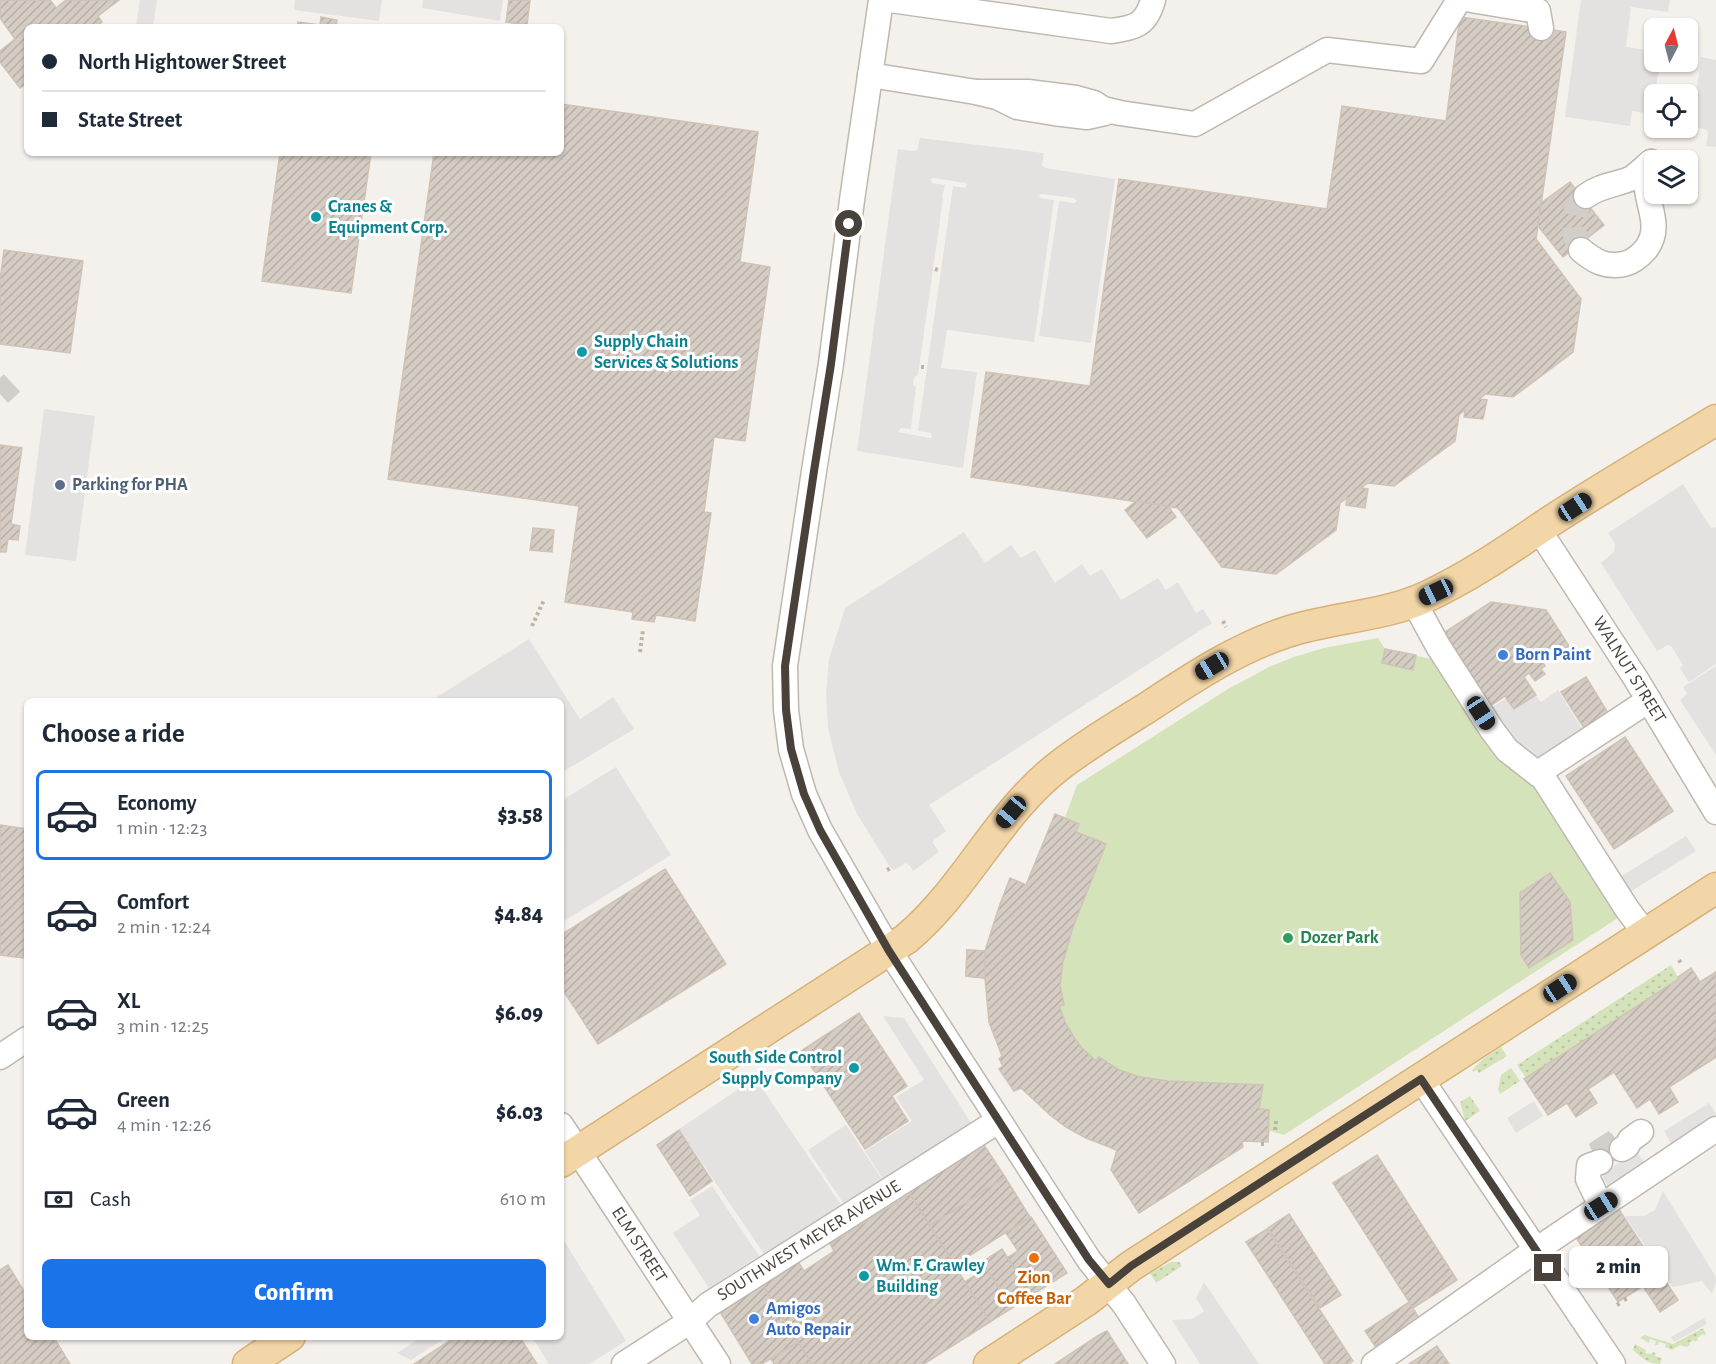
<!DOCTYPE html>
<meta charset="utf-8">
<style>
:root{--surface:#fff;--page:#f2f2f3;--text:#1f2937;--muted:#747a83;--line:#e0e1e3;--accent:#1a73e8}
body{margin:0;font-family:"Alegreya Sans",sans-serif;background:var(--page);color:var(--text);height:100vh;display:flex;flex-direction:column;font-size:22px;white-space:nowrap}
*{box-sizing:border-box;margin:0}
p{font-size:20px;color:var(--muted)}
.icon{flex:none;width:33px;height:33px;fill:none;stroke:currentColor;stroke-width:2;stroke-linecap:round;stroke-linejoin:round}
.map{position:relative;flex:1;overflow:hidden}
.details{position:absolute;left:24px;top:698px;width:540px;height:642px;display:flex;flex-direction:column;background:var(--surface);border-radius:9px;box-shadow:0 2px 4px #0004}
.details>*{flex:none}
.banner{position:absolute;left:24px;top:24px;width:540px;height:132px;border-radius:9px;box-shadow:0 2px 4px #0004;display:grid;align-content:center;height:132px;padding:0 18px;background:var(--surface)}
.needle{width:39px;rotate:7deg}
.fabs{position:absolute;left:1644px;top:18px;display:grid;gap:12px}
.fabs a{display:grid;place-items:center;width:54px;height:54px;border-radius:9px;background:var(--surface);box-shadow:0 2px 4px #0004;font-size:30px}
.end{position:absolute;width:27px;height:27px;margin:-14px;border:8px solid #48423b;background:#fff;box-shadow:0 0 0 3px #fff}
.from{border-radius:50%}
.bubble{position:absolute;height:42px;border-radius:9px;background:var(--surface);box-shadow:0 2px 4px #0004;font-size:20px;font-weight:800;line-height:42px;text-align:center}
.car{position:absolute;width:18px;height:36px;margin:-18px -9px;border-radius:8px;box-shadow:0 0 4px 2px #0007;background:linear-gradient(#222 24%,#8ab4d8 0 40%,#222 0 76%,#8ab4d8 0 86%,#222 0)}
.banner b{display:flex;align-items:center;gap:21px;height:57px;font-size:22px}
.banner b+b{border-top:2px solid var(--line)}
.banner i{width:15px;height:15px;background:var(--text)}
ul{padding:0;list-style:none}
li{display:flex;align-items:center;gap:18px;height:90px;margin:0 12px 9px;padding:0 6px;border:3px solid transparent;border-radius:9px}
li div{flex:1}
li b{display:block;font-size:22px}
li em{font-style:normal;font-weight:800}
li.current{border-color:var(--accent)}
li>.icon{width:54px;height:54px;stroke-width:1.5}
h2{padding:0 18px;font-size:27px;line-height:72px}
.pay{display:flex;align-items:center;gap:15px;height:66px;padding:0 18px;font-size:22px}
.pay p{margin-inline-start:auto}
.button{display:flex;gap:12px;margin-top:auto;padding:12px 18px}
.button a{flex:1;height:69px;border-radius:9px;background:var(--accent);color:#fff;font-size:24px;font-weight:800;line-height:69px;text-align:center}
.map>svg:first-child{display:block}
.grass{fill:url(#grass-dots)}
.garden{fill:#d5e3bb}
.parking{fill:#e4e2e0;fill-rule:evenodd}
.building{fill:url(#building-hatch);stroke:#cfc3b7;stroke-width:1.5}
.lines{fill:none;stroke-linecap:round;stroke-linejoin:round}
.minor-tunnel{stroke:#d2cec9;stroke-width:24;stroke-dasharray:24 12;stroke-linecap:butt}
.minor-casing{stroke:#bfb8b0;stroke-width:27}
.major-casing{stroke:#d6b278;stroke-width:33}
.path{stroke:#bfb3a3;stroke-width:4;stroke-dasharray:3 3;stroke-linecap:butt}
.minor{stroke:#fff;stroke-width:24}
.major{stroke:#f3d6a7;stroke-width:30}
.route{stroke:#48423b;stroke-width:8}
.culture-dot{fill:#0f9aa8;stroke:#fff;stroke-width:2}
.service-dot{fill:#5c6f8a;stroke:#fff;stroke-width:2}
.shop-dot{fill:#3f7fe0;stroke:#fff;stroke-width:2}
.leisure-dot{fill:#2e9e5b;stroke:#fff;stroke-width:2}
.food-dot{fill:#e8710a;stroke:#fff;stroke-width:2}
.labels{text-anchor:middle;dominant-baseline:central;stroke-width:6;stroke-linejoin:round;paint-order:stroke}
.culture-label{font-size:18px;font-weight:bold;fill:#0d838f;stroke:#fff;text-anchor:start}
.service-label{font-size:18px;font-weight:bold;fill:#4e5e75;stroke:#fff;text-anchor:start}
.shop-label{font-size:18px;font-weight:bold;fill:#366cbe;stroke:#fff;text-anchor:start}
.street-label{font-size:18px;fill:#48423b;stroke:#fff}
.leisure-label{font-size:18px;font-weight:bold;fill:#27864d;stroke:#fff;text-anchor:start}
.food-label{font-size:18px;font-weight:bold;fill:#c56008;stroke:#fff}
</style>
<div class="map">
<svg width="1716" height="1364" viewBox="0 0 1716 1364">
<defs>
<pattern id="grass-dots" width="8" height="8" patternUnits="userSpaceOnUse" patternTransform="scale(1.5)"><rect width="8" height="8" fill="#d5e3bb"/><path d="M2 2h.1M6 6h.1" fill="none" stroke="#b8c4a2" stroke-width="1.8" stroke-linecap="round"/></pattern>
<pattern id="building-hatch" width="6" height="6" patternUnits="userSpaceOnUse" patternTransform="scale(1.5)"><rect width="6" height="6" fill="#d5ccc3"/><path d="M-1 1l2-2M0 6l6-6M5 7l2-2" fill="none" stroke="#b8b0a8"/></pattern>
</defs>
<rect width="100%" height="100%" fill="#f4f1ed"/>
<g class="grass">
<path d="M1671 965 1679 979 1526 1078 1517 1065Z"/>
<path d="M1501 1047 1507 1056 1479 1073 1477 1070 1473 1072 1472 1070 1483 1059Z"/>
<path d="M1511 1068 1520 1081 1500 1094 1498 1090 1501 1075Z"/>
<path d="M1470 1096 1480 1111 1465 1121 1460 1102Z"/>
<path d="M1171 1262H1179L1182 1266 1156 1283 1150 1273Z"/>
<path d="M1703 1328 1706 1334 1704 1336 1703 1334 1697 1338 1698 1340 1695 1342 1694 1340 1689 1343 1690 1345 1687 1347 1680 1345 1672 1350 1665 1347 1666 1344 1659 1342 1658 1345H1655L1656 1341 1650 1339 1649 1343 1640 1338 1644 1335 1673 1344Z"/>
<path d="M1635 1344 1646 1350 1645 1353 1652 1354 1653 1352 1656 1353 1655 1356 1662 1358 1660 1364C1648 1364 1642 1358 1633 1350Z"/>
</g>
<path class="garden" d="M1378 638 1385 649 1441 661 1522 773 1521 776 1526 781 1530 779 1624 914 1284 1135 1270 1131 1268 1142 1243 1141V1147L1139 1213 1111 1170 1116 1151 1080 1135 1050 1115 1021 1088 1014 1091 999 1069 1003 1066 999 1059 1002 1056 989 1022 985 982V951L1000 902 1010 878 1026 884 1055 814 1065 817 1077 785 1228 689 1271 666 1294 657 1324 648Z"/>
<g class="parking">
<path d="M140 0H157L153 27H136Z"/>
<path d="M295 0H382L379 21 294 10Z"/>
<path d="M423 0H503L500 21 422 8Z"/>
<path d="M1581 0H1670L1668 12 1631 7 1626 47 1654 51V62H1660L1652 114 1632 111 1630 126 1565 117Z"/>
<path d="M1701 57 1716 60V147L1706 146 1708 133 1707 130 1692 126Z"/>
<path d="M920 138 1044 153 1042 165 1046 168 1115 179 1091 343 1039 336 1059 201 1074 203 1077 201 1074 198 1041 194 1039 196 1041 198 1054 200 1034 342 947 330 941 368 977 372 963 468 857 451 898 149 913 151 917 150ZM934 178 965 183 967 184 965 188 953 186 918 431 931 433 932 437 930 438 898 432 901 428 911 429 916 386 913 385 914 377 918 375 943 199 942 197 945 185 932 183 930 179Z"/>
<path d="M44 409 95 416 76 561 25 555Z"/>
<path d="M1683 484 1711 528 1716 527V664L1689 682 1680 668 1683 665 1671 646 1668 645 1657 651 1601 563 1614 552 1615 544 1608 533Z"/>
<path d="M964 532 985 563 1011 545 1021 558 1035 550 1055 583 1082 564 1090 576 1102 569 1121 600 1158 578 1166 590 1178 582 1196 613 1203 609 1212 623 929 805 946 831 933 841V843L939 852 913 871 910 866 906 863 894 870 890 867 857 814 839 772 828 729 826 693 829 659 845 608Z"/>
<path d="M529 639 580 719 613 697 634 729 561 773V700H432Z"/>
<path d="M1716 666V755L1680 700 1687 694 1683 687Z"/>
<path d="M1558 690 1583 730 1531 764 1488 710 1506 698 1514 709 1536 696 1541 702Z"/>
<path d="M616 767 671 855 561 923V801Z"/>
<path d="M1686 836 1696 851 1630 892 1620 877Z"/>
<path d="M883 1016 904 1018 973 1126 884 1181 865 1151 912 1121 896 1097 924 1080Z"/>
<path d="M755 1078 842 1206 766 1257 679 1129Z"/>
<path d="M1534 1101 1543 1116 1516 1133 1507 1118Z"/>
<path d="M1709 1103 1716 1114 1671 1144 1664 1131Z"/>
<path d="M846 1125 883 1181 845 1206 808 1150Z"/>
<path d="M1637 1152 1646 1165 1609 1188 1603 1178 1604 1172Z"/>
<path d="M712 1186 759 1256 709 1288 673 1233 700 1215 690 1200Z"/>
<path d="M1663 1191 1716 1277V1282L1712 1294 1702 1281 1673 1287 1625 1216H1644L1655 1210Z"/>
<path d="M561 1236 626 1341 589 1364H549L532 1337 561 1336Z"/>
<path d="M1204 1282 1259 1364H1200L1172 1320 1192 1319 1204 1311 1196 1298Z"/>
<path d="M1704 1318 1707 1324 1674 1342 1671 1337Z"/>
<path d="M422 1337H447L411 1360 397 1353Z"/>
</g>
<g class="building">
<path d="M0 0H50L56 8 66 0H119L98 16 102 22 95 27H27V83L20 88 0 62V51L15 39 0 18Z"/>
<path d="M509 0H530L527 25 506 22Z"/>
<path d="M321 17 337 20 336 27H297L298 22 320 25Z"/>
<path d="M1460 17 1566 32 1536 239 1581 299 1573 352 1513 397 1486 394 1479 399 1487 400 1483 419 1464 417 1465 410 1459 415 1455 441 1394 486 1368 483 1361 488 1368 489 1365 508 1346 505 1347 498 1340 503 1336 530 1276 574 1222 567 1178 508 971 477 986 372 1090 386 1119 179 1327 209 1342 106 1446 121Z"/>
<path d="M561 104 758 132 740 262 770 267 745 441 714 437 704 512 711 513 695 621 656 615 654 622 632 619 633 612 565 602 579 506 388 479 434 153H561Z"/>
<path d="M280 153H371L351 293 262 281Z"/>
<path d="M1570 182 1604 225 1563 257 1538 226 1541 203Z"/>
<path d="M4 250 83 261 70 353 0 344V280Z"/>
<path d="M0 445 22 448 11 524 20 526 18 540 8 539 6 552H0Z"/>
<path d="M1136 501 1168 506 1176 517 1147 538 1125 510Z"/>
<path d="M533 528 554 530 552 552 530 550Z"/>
<path d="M1491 602 1546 610 1569 646 1543 663 1545 666 1541 669 1545 674 1535 681 1529 673 1524 677 1536 695 1514 709 1505 696 1486 709 1439 636Z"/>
<path d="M1385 649 1416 655 1413 670 1382 663Z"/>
<path d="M1586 677 1608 713 1584 728 1561 692Z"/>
<path d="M1625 737 1673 811 1614 849 1566 776Z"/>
<path d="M1055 814 1079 824 1076 832 1106 844 1073 927 1063 962 1060 985 1064 1005 1059 1006 1066 1024 1075 1039 1082 1048 1096 1061 1099 1057 1119 1070 1140 1077 1168 1081 1263 1085 1259 1109 1269 1110 1268 1142 1242 1141 1243 1147 1139 1213 1111 1170 1117 1150 1086 1138 1066 1127 1050 1115 1021 1088 1014 1091 999 1069 1003 1066 999 1059 1002 1056 989 1022 985 978 966 976 967 950 985 951 998 910 1010 878 1026 885Z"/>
<path d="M0 825 27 829V928L23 958 0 955Z"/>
<path d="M665 869 726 964 598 1044 561 987V935Z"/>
<path d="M1550 873 1570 902 1573 940 1529 968 1521 955 1520 893Z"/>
<path d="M967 950 985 951V978L966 976Z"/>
<path d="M1691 968 1700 982 1716 972V1057L1669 1087 1678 1102 1659 1114 1650 1099 1637 1108 1614 1072 1588 1089 1597 1103 1576 1117 1567 1103 1548 1115 1524 1079 1679 979 1678 977Z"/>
<path d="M859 1013 907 1086 892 1096 908 1121 865 1149 801 1051Z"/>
<path d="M679 1130 712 1181 690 1196 657 1145Z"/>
<path d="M1611 1134 1624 1154 1604 1167 1591 1147Z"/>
<path d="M982 1142 1005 1177 930 1226 907 1190Z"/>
<path d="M1377 1155 1457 1280 1413 1308 1333 1183Z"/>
<path d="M1005 1177 1030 1217 955 1265 930 1226Z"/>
<path d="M910 1194 990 1322 924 1364H812L760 1281 795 1257 804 1271 834 1251 830 1244Z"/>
<path d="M1618 1208 1678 1300 1660 1312 1643 1286 1618 1302 1575 1236Z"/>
<path d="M1289 1214 1341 1295 1320 1308 1268 1228Z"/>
<path d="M1031 1217 1067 1273 1032 1295 1007 1258 1018 1251 1006 1233Z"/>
<path d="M1267 1229 1353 1361 1349 1364H1325L1246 1242Z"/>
<path d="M1002 1249 1032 1295 1012 1308 982 1262Z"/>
<path d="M8 1265 27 1296V1336H53L70 1364H0V1270Z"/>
<path d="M986 1268 1012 1308 990 1322 965 1282Z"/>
<path d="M760 1281 798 1342 762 1364H752L717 1307Z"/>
<path d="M1409 1302 1419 1318 1375 1346 1365 1331Z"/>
<path d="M1107 1331 1128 1364H1055L1099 1335Z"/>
<path d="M457 1336H519L537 1364H414Z"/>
<path d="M798 1342 812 1364H774L771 1359Z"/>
<path d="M1437 1346 1449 1364H1409Z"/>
</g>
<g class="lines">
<g class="minor-tunnel">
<path d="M1581 250C1571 232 1570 211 1586 196"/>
<path d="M0 394 12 383"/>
<path d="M1595 1154 1617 1140"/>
</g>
<g class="minor-casing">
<g id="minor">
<path d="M881 0 852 200 831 364 814 471 785 666 786 710 791 749 804 794 820 830 889 950 1060 1215 1089 1260 1124 1304 1163 1364"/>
<path d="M890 0 1111 31C1135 28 1146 25 1153 0"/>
<path d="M1471 0 1538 11 1541 28"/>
<path d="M870 75 976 92 997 97 1017 107 1054 113 1087 117 1105 113"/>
<path d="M976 92H1028L1076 98 1094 103 1103 109 1120 113 1195 124 1327 50 1421 61 1459 0"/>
<path d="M1586 196C1600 185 1617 185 1632 178 1638 174 1645 167 1651 162"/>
<path d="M1581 250C1594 261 1606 268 1624 264 1633 262 1640 256 1646 249 1663 227 1646 204 1646 180 1647 174 1649 168 1651 162"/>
<path d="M1539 530 1636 679 1716 812"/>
<path d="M1414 602 1438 646 1492 730 1507 750 1539 775 1543 774"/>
<path d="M1645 933 1627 909 1544 779V769L1649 700"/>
<path d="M0 1057 27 1039"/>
<path d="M1421 1079 1613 1364"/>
<path d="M561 1125 718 1364"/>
<path d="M1622 1149 1627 1146 1630 1140 1641 1132"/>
<path d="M1600 1162 1589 1166 1588 1179 1601 1206"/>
<path d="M624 1364 689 1322 708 1305 998 1121"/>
<path d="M1374 1364 1536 1250 1716 1129"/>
</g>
</g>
<g class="major-casing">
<g id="major">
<path d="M561 1162 906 939C966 889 997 814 1059 766 1086 745 1116 727 1145 709 1191 679 1235 649 1287 632 1333 617 1382 617 1426 597 1469 577 1508 550 1548 523 1603 487 1660 454 1716 420"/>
<path d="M248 1364 290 1336"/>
<path d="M989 1364 1086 1301 1131 1266 1716 888"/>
</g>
</g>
<g class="path">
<path d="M935 269 938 270"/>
<path d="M921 367H925"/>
<path d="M1223 621 1226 627"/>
<path d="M532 626 544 600"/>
<path d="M640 652 643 630"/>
<path d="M887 870 891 868"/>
<path d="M1679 960 1682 965"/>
<path d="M1275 1130 1276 1121"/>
<path d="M1261 1144H1267"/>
<path d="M1624 1300 1628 1298"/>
<path d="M1617 1305 1620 1303"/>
</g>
<use href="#minor" class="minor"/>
<use href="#major" class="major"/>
</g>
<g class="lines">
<path class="route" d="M849 224 831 364 814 471 785 666 786 710 791 749 804 794 820 830 889 951 1048 1197 1089 1260 1109 1284 1131 1266 1421 1079 1548 1268"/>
</g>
<g class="culture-dot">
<circle cx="316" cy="217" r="6"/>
<circle cx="582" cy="352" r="6"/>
<circle cx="854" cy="1068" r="6"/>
<circle cx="864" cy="1276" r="6"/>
</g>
<circle class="service-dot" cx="60" cy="485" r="6"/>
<g class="shop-dot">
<circle cx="1503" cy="655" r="6"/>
<circle cx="754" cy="1319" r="6"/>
</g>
<circle class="leisure-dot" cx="1288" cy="938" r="6"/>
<circle class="food-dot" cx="1034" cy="1258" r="6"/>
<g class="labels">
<g class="culture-label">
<text x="328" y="207">Cranes &amp;<tspan x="328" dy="21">Equipment Corp.</tspan></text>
<text x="594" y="342">Supply Chain<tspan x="594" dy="21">Services &amp; Solutions</tspan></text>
<text x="842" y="1058" text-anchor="end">South Side Control<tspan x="842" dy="21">Supply Company</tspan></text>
<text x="876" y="1266">Wm. F. Grawley<tspan x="876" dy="21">Building</tspan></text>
</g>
<g class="service-label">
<text x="72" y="485">Parking for PHA</text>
</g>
<g class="shop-label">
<text x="1515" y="655">Born Paint</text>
<text x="766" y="1309">Amigos<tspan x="766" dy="21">Auto Repair</tspan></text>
</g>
<g class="street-label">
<text transform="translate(1629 670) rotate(58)">WALNUT STREET</text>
<text transform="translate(809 1241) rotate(-32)">SOUTHWEST MEYER AVENUE</text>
<text transform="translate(639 1245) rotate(57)">ELM STREET</text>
</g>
<g class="leisure-label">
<text x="1300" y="938">Dozer Park</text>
</g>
<g class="food-label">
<text x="1034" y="1278">Zion<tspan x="1034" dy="21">Coffee Bar</tspan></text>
</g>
</g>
</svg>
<div class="fabs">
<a><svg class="needle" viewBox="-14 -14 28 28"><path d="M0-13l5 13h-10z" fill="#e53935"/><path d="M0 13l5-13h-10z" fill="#747a83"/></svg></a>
<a><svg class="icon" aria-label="locate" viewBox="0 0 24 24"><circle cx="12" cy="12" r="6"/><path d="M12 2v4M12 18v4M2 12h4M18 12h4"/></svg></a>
<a><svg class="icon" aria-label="layers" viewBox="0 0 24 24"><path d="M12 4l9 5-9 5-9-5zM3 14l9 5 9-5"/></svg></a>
</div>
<i class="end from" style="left:849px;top:224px"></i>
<i class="end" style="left:1548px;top:1268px"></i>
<div class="bubble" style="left:1569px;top:1246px;width:99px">2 min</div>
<i class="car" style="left:1575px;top:507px;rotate:57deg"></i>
<i class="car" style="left:1436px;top:592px;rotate:245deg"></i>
<i class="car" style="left:1212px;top:666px;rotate:239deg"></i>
<i class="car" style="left:1481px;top:713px;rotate:147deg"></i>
<i class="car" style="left:1011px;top:812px;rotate:220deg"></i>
<i class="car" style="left:1560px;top:988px;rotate:57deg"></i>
<i class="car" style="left:1601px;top:1206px;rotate:58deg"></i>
<div class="banner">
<b><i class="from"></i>North Hightower Street</b>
<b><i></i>State Street</b>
</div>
<section class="details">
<h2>Choose a ride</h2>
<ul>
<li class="current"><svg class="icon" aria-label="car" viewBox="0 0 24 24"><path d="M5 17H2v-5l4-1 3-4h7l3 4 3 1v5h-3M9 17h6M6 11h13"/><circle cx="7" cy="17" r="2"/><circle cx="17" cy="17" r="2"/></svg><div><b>Economy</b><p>1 min · 12:23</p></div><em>$3.58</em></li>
<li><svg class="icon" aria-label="car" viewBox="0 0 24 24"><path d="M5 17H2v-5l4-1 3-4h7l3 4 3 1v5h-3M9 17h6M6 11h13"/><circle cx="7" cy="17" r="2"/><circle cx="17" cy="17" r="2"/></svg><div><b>Comfort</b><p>2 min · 12:24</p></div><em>$4.84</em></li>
<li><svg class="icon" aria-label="car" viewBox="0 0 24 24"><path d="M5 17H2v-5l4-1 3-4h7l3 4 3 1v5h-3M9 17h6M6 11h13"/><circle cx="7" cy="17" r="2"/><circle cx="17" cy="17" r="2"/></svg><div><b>XL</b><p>3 min · 12:25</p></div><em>$6.09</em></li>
<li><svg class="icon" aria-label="car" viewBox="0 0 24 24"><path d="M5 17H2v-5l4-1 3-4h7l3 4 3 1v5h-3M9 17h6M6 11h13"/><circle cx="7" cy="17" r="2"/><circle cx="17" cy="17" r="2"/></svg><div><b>Green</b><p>4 min · 12:26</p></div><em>$6.03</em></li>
</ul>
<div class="pay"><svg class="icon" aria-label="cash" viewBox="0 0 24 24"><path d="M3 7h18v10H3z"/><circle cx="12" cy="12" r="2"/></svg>Cash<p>610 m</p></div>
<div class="button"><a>Confirm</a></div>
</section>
</div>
